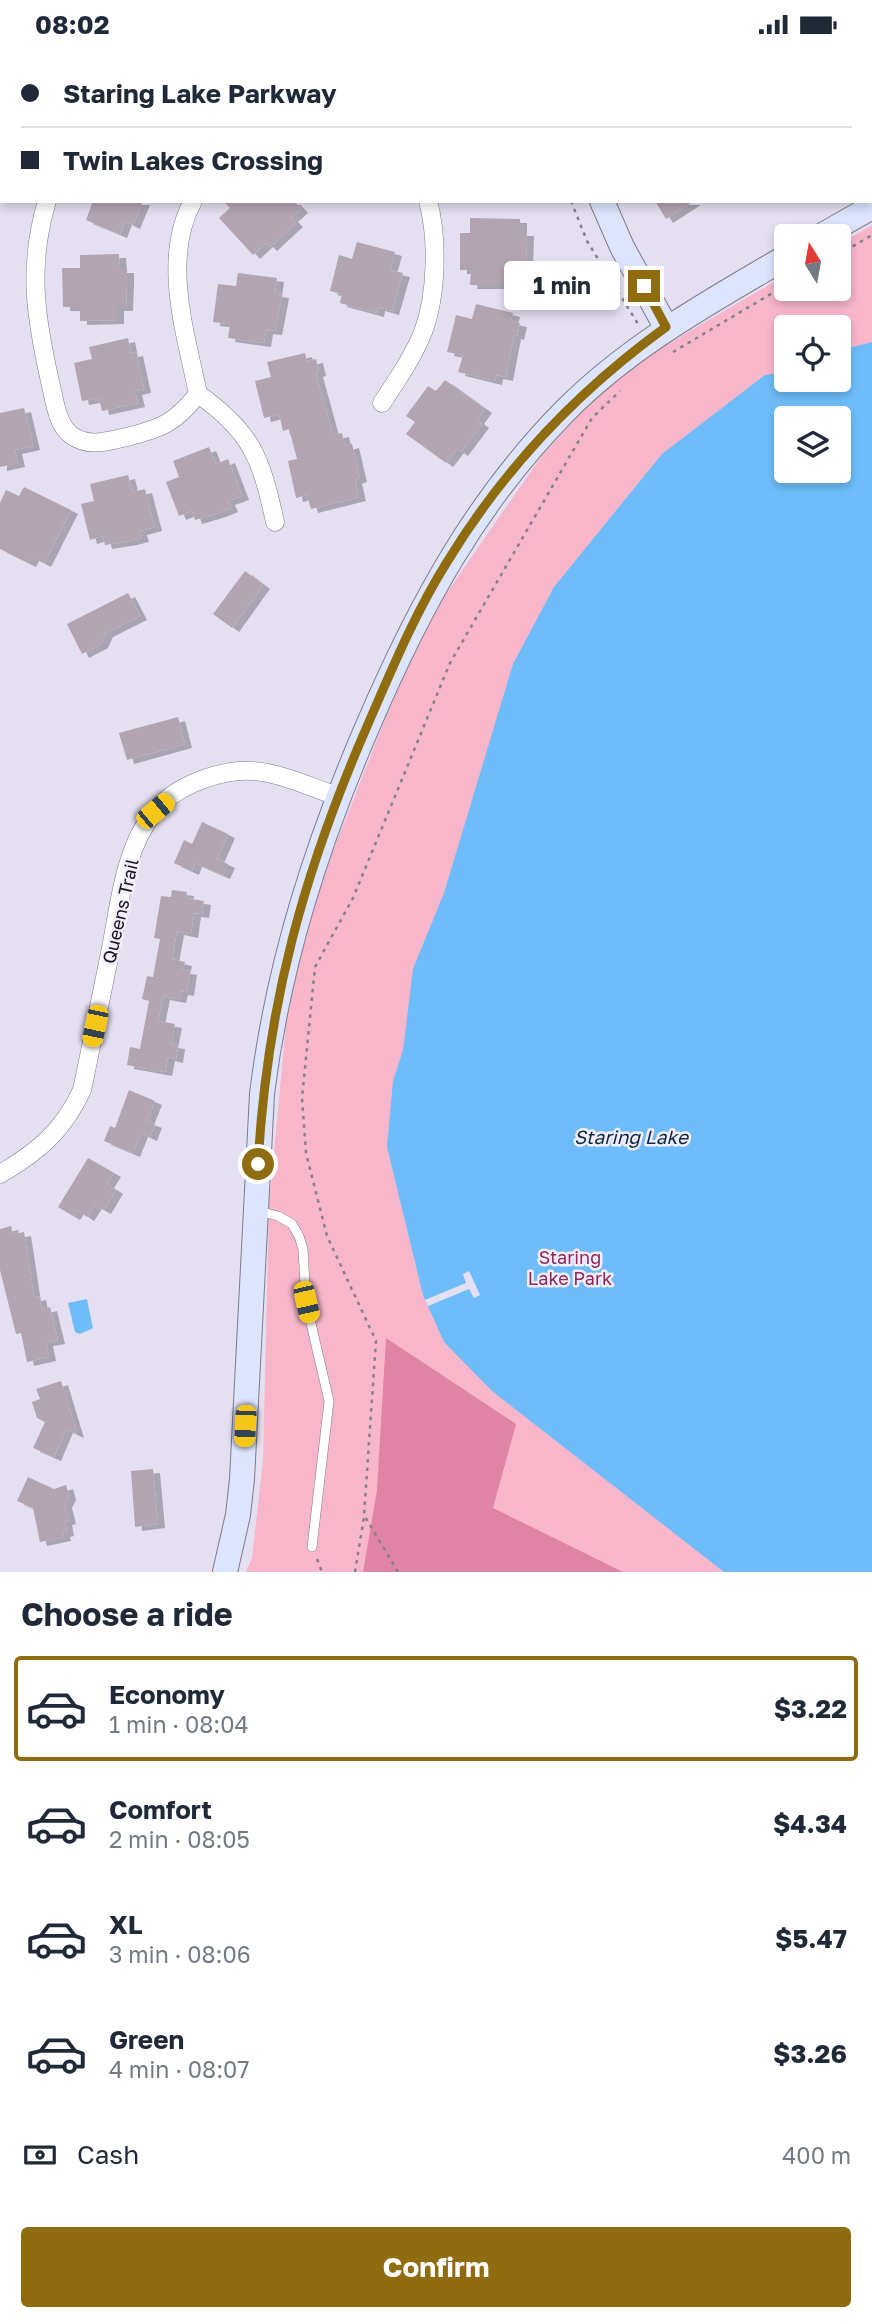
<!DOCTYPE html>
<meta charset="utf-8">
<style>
:root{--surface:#fff;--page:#f2f2f3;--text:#1f2937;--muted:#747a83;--line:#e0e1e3;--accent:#906c11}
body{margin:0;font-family:"Golos Text",sans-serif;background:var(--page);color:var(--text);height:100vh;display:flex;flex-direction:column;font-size:26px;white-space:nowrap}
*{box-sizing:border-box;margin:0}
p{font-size:23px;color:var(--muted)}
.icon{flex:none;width:38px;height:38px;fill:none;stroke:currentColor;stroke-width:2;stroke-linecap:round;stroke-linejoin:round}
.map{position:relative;height:1523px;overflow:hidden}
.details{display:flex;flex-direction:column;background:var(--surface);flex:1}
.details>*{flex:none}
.hud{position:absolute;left:0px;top:0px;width:873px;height:154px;box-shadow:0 4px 10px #0003;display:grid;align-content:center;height:154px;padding:0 21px;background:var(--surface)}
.needle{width:46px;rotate:349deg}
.tools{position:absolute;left:774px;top:175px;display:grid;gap:14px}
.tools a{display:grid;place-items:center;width:77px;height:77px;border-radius:7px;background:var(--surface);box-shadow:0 4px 10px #0003;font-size:35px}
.end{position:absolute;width:32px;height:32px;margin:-16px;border:9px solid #906c11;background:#fff;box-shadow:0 0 0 4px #fff}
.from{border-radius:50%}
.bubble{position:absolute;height:49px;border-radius:7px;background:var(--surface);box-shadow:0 4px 10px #0003;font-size:23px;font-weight:700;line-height:49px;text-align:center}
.car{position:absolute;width:21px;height:42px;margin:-21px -10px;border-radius:9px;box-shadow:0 0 5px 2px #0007;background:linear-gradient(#f5c518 24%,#345 0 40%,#f5c518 0 76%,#345 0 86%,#f5c518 0)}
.hud b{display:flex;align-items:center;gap:24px;height:66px;font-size:26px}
.hud b+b{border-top:2px solid var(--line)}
.hud i{width:18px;height:18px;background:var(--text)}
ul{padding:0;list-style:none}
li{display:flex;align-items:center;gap:21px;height:105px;margin:0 14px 10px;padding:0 7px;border:4px solid transparent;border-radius:7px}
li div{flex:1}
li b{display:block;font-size:26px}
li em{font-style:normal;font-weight:700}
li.selected{border-color:var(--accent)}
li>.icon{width:63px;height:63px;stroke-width:1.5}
h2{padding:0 21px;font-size:32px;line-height:84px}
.pay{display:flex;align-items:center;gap:18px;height:77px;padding:0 21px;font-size:26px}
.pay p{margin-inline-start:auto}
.button{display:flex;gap:14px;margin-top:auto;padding:14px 21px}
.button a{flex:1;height:80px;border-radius:7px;background:var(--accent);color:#fff;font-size:28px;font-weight:700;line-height:80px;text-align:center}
.status{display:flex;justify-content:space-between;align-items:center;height:49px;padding:0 35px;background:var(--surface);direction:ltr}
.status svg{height:19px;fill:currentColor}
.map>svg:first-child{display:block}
.green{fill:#f8b6cb;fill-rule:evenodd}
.forest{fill:#df84a4}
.water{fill:#6ebdfa;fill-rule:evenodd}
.pier{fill:#e5e0f1}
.building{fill:#b2a5b1;filter:url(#shadow)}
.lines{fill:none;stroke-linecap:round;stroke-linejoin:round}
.lane-casing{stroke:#817c8b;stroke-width:10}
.street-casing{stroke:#817c8b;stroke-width:19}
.secondary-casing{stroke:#817c8b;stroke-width:26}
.path{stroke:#84808c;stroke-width:2.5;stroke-dasharray:3.5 5;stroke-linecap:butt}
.lane{stroke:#fff;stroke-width:9}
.street{stroke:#fff;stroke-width:18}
.secondary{stroke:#dde4fd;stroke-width:24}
.route{stroke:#906c11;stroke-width:9}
.labels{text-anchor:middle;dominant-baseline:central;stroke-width:5;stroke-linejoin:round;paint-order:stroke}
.street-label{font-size:18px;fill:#16151a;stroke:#f3edfe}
.park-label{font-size:18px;fill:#902655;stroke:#f3edfe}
.water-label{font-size:19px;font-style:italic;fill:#092c44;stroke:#f3edfe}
</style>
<div class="status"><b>08:02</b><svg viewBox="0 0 49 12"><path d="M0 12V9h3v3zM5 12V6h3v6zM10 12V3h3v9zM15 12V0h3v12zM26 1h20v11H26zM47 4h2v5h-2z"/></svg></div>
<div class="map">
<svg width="872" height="1523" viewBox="0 0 872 1523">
<defs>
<filter id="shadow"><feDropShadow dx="7" dy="4" stdDeviation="0" flood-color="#0004"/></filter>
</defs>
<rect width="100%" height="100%" fill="#e5e0f1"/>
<path class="green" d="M872 176V1523H246L252 1509 263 1411 269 1156 288 955 320 835 388 663 430 568 543 405 593 351 647 307 786 226V240H838V196ZM786 278H838V331H786ZM786 369H838V422H786Z"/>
<path class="forest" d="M386 1289 516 1375 493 1459 623 1523H363L377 1441Z"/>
<g class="water">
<path d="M872 293V1523H724L492 1342 444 1293 423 1246 387 1098 393 1032 403 1001 413 920 444 844 513 615 554 538 662 405 765 326 786 323V331H838V302ZM786 369H838V422H786Z"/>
<path d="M87 1250 93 1279 80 1285 75 1283 68 1254Z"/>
</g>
<path class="pier" d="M469 1222 480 1246 474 1249 469 1240 428 1257 425 1251 466 1234 463 1225Z"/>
<g class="building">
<path d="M93 152H143L133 176 125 172 120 185 86 171Z"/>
<path d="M223 152H294L301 160 291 169 296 174 270 198 266 194 253 206 219 169 230 159Z"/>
<path d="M655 152H694L666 170Z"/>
<path d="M470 169 520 170V183H527L526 219H520V236H470L471 221H460V184H470Z"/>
<path d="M357 193 395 203 390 221 403 224 392 262 378 258 377 264 340 254 342 245 330 242 339 206 352 210Z"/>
<path d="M119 205 120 220H127V233L126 258H117V271L80 272V258H63L62 219H80V206Z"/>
<path d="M238 224 277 229 275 244 282 245 280 257 275 282 266 281 264 294 228 289 230 275 213 273 218 235 236 237Z"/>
<path d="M476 255 513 264 511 272 520 274 517 287 514 286 506 328 496 326 495 332 458 323 463 306 447 303 456 266 472 270Z"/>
<path d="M128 289 131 304 136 303 144 340 135 342 138 354 102 362 99 349 82 352 74 314 92 310 89 298Z"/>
<path d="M305 304 307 312 316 310 319 323 316 324 333 386 342 384 345 397 352 395 360 429 355 431 359 448 311 460 307 446 296 449 288 412 297 410 289 380 283 382 279 365 264 369 255 332 271 328 267 313Z"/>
<path d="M445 331 485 360 477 371 482 375 461 403 457 400 446 414 406 385 415 373 406 367 428 337 436 342Z"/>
<path d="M24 359 33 397 15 401 18 414 0 418V364Z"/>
<path d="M209 398 216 415 228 410 242 447 228 452 231 459 219 464 195 471 192 462 179 467 166 433 179 428 173 412Z"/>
<path d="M128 426 132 443 145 440 155 478 140 482 142 489 130 492 105 496 103 487 90 491 81 455 94 452 90 435Z"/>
<path d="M24 438 71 461 44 514 32 508 29 514 0 500V454L6 441 19 447Z"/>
<path d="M245 522 263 536 232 579 213 565Z"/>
<path d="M128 544 140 567 106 584 101 595 82 605 67 575Z"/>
<path d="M178 668 185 695 127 711 119 684Z"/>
<path d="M202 773 228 785 217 810 228 815 223 826 195 814 192 822 174 814 184 791 192 795Z"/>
<path d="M172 841 187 843 186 849 204 852 202 865 194 864 191 885 177 882 172 910 185 913 183 921 190 922 187 943 181 942 179 950 163 947 158 972 175 975 171 995 178 996 176 1010 168 1008 165 1023 127 1016 130 998 140 1000 149 952 142 950 147 927 153 928 160 890 154 889 161 847 171 848Z"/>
<path d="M129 1041 155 1052 147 1072 155 1075 150 1088 141 1084 133 1104 104 1092 110 1077 115 1079Z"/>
<path d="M88 1109 114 1124 107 1135 116 1141 104 1161 95 1156 87 1168 77 1161 73 1167 58 1158Z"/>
<path d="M11 1177 13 1185 24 1183 34 1248 39 1247 42 1260 50 1258 58 1291 46 1293 49 1308 27 1313 21 1284 16 1285 0 1221V1180Z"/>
<path d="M61 1332 77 1385 66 1380 54 1408 33 1399 45 1373 37 1369 32 1353 40 1350 36 1340Z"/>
<path d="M153 1420 158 1475 135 1478 131 1422Z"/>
<path d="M28 1428 54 1440 66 1436 69 1447 65 1455 69 1471 65 1472 67 1483 63 1484 64 1488 40 1493 33 1459 17 1452Z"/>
</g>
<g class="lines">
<g class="lane-casing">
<path id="lane" d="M258 1162 278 1167 292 1175 299 1187 303 1200 306 1253 329 1352 312 1498"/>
</g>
<g class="street-casing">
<g id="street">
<path d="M172 0 175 2"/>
<path d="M133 2 134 0"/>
<path d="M471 2 473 0"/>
<path d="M47 152C27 219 36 271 51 337 55 353 57 375 71 386 89 399 107 392 127 388 162 379 175 374 198 345 186 285 161 210 193 152"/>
<path d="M198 345C252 383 261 409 275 473"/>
<path d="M382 354C397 331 413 308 423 283 437 246 438 189 428 152"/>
<path d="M0 1125C38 1103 63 1082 82 1041 92 994 101 947 111 899 120 853 124 801 154 763 173 739 209 725 239 722 271 719 307 737 337 747"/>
</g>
</g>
<g class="secondary-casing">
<g id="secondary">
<path d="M540 0 542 2"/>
<path d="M602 152 622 198 666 278"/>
<path d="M821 187 872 158"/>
<path d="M225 1523 238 1466 242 1430 262 1045C278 915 317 794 369 674 419 558 475 453 565 362 629 297 708 254 786 208"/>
</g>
</g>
<g class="path">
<path d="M511 0 513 2"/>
<path d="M571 152 587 192 638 275"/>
<path d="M838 206 872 186"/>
<path d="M673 303 786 236"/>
<path d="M317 1510 322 1523"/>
<path d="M355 1523 364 1468"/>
<path d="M398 1523 364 1466 376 1292 327 1187 306 1104 302 1049 315 918 353 849 450 614 592 369 620 342"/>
</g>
<use href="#lane" class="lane"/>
<use href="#street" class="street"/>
<use href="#secondary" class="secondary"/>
</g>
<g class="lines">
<path class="route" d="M258 1115C267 954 304 822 368 675 392 620 415 564 447 513 503 421 579 341 666 278L644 237"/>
</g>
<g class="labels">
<g class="street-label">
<text transform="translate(120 862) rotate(-77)">Queens Trail</text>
</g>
<g class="park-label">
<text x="570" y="1208">Staring<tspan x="570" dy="21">Lake Park</tspan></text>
</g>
<g class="water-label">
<text x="631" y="1087">Staring Lake</text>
</g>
</g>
</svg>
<div class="tools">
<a><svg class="needle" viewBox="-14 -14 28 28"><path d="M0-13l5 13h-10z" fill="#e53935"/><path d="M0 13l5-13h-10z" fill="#747a83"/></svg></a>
<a><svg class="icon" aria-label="locate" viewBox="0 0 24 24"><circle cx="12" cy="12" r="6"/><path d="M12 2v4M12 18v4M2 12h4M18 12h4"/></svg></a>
<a><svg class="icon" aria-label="layers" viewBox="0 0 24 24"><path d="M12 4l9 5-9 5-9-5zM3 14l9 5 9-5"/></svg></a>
</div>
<i class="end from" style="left:258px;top:1115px"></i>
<i class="end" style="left:644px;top:237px"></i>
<div class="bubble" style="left:504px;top:212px;width:116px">1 min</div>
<i class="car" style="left:155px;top:762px;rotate:50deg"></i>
<i class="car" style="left:95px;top:977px;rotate:192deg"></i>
<i class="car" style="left:306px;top:1253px;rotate:167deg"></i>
<i class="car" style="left:245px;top:1377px;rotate:183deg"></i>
<div class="hud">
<b><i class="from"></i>Staring Lake Parkway</b>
<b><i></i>Twin Lakes Crossing</b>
</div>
</div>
<section class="details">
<h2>Choose a ride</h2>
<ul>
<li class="selected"><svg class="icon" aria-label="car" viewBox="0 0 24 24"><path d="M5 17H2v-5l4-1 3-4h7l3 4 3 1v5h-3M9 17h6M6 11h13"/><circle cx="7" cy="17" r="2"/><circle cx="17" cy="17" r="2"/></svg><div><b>Economy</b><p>1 min · 08:04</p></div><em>$3.22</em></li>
<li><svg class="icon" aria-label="car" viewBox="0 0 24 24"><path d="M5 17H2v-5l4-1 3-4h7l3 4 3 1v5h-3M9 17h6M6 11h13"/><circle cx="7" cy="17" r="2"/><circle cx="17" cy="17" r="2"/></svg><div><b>Comfort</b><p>2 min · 08:05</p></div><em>$4.34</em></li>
<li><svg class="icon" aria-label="car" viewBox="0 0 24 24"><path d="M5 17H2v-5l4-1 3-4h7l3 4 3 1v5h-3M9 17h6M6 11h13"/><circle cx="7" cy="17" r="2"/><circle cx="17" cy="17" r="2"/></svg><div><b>XL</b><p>3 min · 08:06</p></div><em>$5.47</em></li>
<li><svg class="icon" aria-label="car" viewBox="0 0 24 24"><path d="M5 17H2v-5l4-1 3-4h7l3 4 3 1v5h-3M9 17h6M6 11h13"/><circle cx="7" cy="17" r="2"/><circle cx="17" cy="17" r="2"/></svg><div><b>Green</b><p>4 min · 08:07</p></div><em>$3.26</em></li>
</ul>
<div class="pay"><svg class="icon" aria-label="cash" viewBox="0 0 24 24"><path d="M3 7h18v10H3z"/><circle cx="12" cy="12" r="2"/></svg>Cash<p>400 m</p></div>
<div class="button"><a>Confirm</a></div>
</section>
